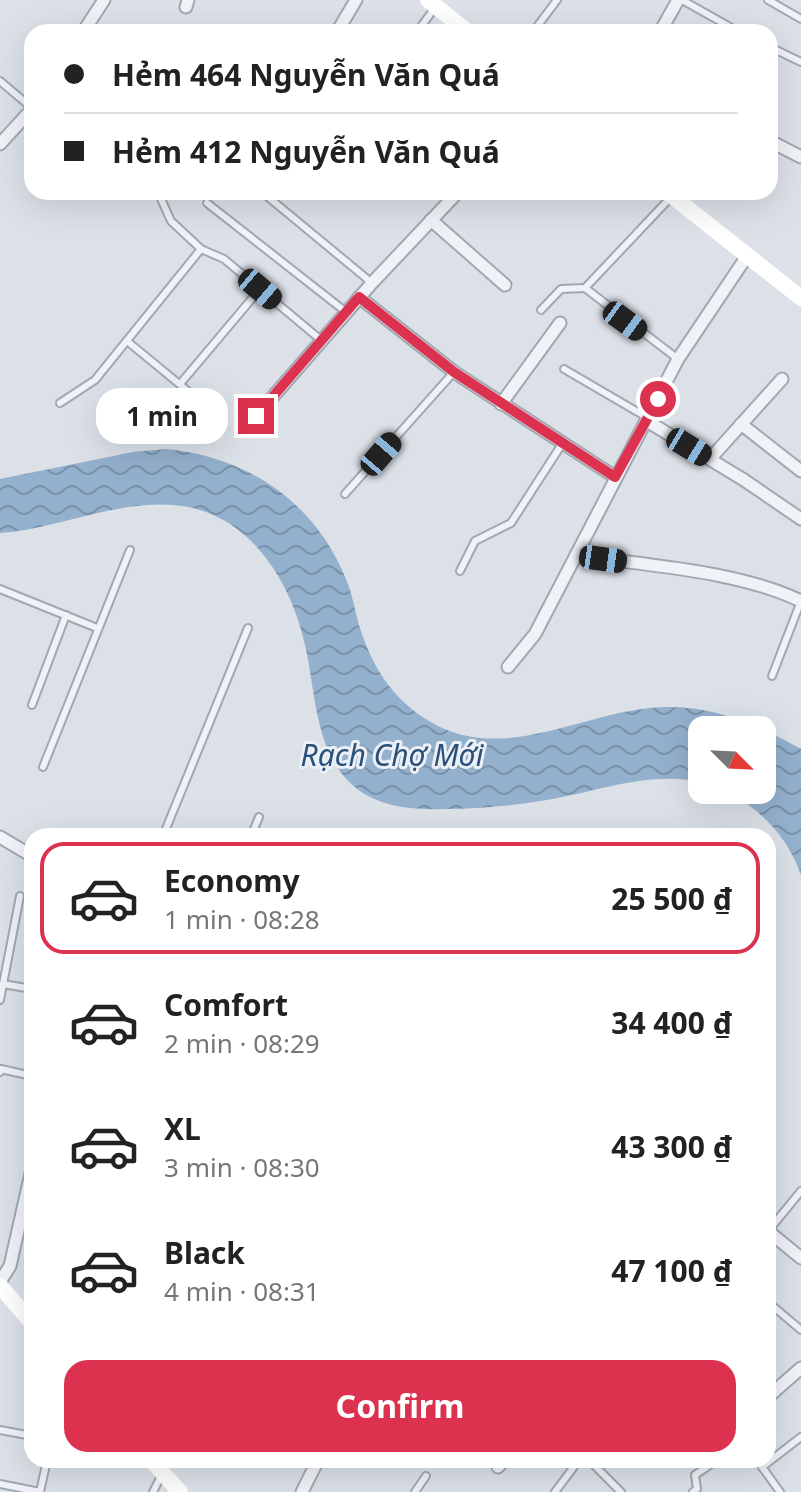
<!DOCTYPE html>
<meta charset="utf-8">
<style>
:root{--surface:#fff;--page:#f6f6f6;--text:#222;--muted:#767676;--line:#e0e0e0;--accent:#dc324f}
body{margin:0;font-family:"Noto Sans",sans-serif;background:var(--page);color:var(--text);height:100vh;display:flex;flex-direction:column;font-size:30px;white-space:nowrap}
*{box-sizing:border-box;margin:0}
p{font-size:26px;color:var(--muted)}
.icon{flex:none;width:44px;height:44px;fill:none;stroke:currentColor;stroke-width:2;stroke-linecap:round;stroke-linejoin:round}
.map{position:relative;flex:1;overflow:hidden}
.sheet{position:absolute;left:24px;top:828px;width:752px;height:640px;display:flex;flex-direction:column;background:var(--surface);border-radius:24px;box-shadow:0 8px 32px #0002}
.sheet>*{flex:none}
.banner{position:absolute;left:24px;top:24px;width:754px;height:176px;border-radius:24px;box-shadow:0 8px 32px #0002;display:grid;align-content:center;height:176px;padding:0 40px;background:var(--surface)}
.needle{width:52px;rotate:114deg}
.tools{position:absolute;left:688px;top:716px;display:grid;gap:16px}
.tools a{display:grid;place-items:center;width:88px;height:88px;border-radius:16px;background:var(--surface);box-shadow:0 8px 32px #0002;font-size:40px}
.end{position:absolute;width:36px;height:36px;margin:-18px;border:10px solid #dc324f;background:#fff;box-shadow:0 0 0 4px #fff}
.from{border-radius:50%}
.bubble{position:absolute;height:56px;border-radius:24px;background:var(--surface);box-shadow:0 8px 32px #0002;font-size:26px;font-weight:700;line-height:56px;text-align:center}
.car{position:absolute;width:24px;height:48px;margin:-24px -12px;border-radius:10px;box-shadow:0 0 6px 2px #0007;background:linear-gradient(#222 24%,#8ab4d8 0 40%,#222 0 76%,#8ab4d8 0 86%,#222 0)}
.banner b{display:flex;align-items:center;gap:28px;height:76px;font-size:30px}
.banner b+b{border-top:2px solid var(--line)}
.banner i{width:20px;height:20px;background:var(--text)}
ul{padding:14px 0 0;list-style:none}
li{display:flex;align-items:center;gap:24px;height:112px;margin:0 16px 12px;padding:0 24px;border:4px solid transparent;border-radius:24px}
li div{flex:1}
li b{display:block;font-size:30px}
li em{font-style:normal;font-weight:700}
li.current{border-color:var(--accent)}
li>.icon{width:72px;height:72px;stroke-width:1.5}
.cta{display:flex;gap:16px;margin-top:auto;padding:16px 40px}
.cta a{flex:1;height:92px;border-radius:24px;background:var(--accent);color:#fff;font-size:32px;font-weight:700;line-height:92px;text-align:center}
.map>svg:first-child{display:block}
.water{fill:url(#water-waves)}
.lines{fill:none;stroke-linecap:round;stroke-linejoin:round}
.lane-casing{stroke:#a1a8b2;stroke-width:10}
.street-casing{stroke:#a1a8b2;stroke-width:15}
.lane{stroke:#eff2f6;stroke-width:6}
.street{stroke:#eff2f6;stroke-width:11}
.secondary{stroke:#fff;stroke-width:16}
.route{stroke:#dc324f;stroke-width:10}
.labels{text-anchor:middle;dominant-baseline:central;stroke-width:6;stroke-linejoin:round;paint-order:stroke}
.water-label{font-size:30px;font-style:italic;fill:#2a4f78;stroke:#ebf0f6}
</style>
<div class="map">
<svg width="801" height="1492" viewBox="0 0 801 1492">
<defs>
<pattern id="water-waves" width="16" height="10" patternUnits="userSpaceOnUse" patternTransform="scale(2)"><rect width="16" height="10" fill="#93b0cd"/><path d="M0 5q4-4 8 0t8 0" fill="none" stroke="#7890a8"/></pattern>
</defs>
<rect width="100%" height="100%" fill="#dce1e8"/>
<path class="water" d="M165 449C247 456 315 502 346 579 354 598 356 619 363 637 376 673 396 701 429 721 507 768 589 706 670 707 718 707 760 726 801 749V875C788 837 760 808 724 790H762V730H702V782C648 771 600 791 547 800 513 806 479 809 445 809 418 810 391 808 368 796 314 766 317 696 305 645 296 605 278 567 249 539 228 519 202 507 173 505 117 500 57 529 0 533V479L133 452Z"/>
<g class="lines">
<g class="lane-casing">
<g id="lane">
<path d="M682 0 739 32"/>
<path d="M768 0 801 19"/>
<path d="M417 32 434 9"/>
<path d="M533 32 557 0"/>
<path d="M770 47 801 62"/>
<path d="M0 81 32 108"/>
<path d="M158 192 171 221 201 249 224 259 321 340"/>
<path d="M262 192 372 283"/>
<path d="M207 203 346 312"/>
<path d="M585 288 678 359"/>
<path d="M541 310 561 289 585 288 672 196"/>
<path d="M127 341 189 392"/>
<path d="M564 369 648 418"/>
<path d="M180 384 260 289"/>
<path d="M60 403 95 380 201 249"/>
<path d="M345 494 454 372"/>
<path d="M460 571 475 541 511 523 562 444"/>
<path d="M0 589 97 628"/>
<path d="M772 676 801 601"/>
<path d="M32 705 66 615"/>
<path d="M43 767 130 550"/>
<path d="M163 836 248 628"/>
<path d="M251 836 259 817"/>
<path d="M3 984 32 989"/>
<path d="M0 1000 20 896"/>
<path d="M0 1072 1 1069 32 1076"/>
<path d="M769 1230 801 1191"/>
<path d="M768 1302 801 1330"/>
<path d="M0 1430 32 1436"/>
<path d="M589 1460 621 1492"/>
<path d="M757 1460 780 1492"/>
<path d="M762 1467 801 1437"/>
<path d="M0 1484 40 1492 47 1460"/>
<path d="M153 1492 161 1476"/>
<path d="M415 1492 426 1476"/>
<path d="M555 1492 579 1460"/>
<path d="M693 1492 697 1489 695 1475 717 1460"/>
</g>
</g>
<g class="street-casing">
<g id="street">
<path d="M186 7 188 0"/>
<path d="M83 32 104 0"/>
<path d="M337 32 356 0"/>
<path d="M660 32 678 0"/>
<path d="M770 141 801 157"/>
<path d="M0 144 32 109"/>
<path d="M431 220 505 285"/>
<path d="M359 297 454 372 615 477"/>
<path d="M501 404 560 323"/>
<path d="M256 416 372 283 458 192"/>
<path d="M647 421 744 480 801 519"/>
<path d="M741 424 801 471"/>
<path d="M710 459 782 379"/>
<path d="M576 555C648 566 736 570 801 601"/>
<path d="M508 667 535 634 678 359 747 256"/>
<path d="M0 837 32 856"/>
<path d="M768 1231 801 1258"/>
<path d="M0 1282 10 1266 32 1169"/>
<path d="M768 1397 801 1368"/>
<path d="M498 1467 504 1460"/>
<path d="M302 1492 318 1460"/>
</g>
</g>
<use href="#lane" class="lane"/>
<use href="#street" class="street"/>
<g class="secondary">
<path d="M428 0 468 32"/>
<path d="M667 192 801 298"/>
<path d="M0 1286 32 1323"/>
<path d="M151 1460 180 1492"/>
</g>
</g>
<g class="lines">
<path class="route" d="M256 416 359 297 454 372 615 477 658 399"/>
</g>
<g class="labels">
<g class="water-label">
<text x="392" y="754">Rạch Chợ Mới</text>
</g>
</g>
</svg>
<div class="tools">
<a><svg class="needle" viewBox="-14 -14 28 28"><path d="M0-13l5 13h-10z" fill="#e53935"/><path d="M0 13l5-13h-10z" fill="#767676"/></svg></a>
</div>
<i class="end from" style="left:658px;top:399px"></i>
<i class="end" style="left:256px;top:416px"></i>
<div class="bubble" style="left:96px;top:388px;width:132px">1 min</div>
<i class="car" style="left:260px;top:289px;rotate:130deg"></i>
<i class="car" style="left:625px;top:321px;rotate:126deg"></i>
<i class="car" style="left:689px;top:447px;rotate:121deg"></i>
<i class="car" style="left:381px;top:454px;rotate:41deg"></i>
<i class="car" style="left:603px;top:559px;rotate:98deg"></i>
<div class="banner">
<b><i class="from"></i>Hẻm 464 Nguyễn Văn Quá</b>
<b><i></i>Hẻm 412 Nguyễn Văn Quá</b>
</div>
<section class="sheet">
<ul>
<li class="current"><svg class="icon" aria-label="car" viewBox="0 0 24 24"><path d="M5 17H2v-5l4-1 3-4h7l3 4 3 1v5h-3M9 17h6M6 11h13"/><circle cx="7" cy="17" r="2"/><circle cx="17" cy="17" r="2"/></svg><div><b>Economy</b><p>1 min · 08:28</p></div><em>25 500 ₫</em></li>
<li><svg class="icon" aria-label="car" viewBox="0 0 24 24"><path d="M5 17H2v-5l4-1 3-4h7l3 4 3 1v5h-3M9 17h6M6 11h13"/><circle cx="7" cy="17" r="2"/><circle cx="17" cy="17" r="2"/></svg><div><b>Comfort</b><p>2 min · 08:29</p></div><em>34 400 ₫</em></li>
<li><svg class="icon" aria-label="car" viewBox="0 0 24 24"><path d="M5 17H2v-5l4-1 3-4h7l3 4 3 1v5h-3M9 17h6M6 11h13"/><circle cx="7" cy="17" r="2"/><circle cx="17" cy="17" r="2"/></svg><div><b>XL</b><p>3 min · 08:30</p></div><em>43 300 ₫</em></li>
<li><svg class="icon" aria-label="car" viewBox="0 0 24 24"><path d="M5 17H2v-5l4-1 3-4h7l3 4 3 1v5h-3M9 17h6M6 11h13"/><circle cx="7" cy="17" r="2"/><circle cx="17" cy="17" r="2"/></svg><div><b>Black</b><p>4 min · 08:31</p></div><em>47 100 ₫</em></li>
</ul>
<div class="cta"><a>Confirm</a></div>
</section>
</div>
